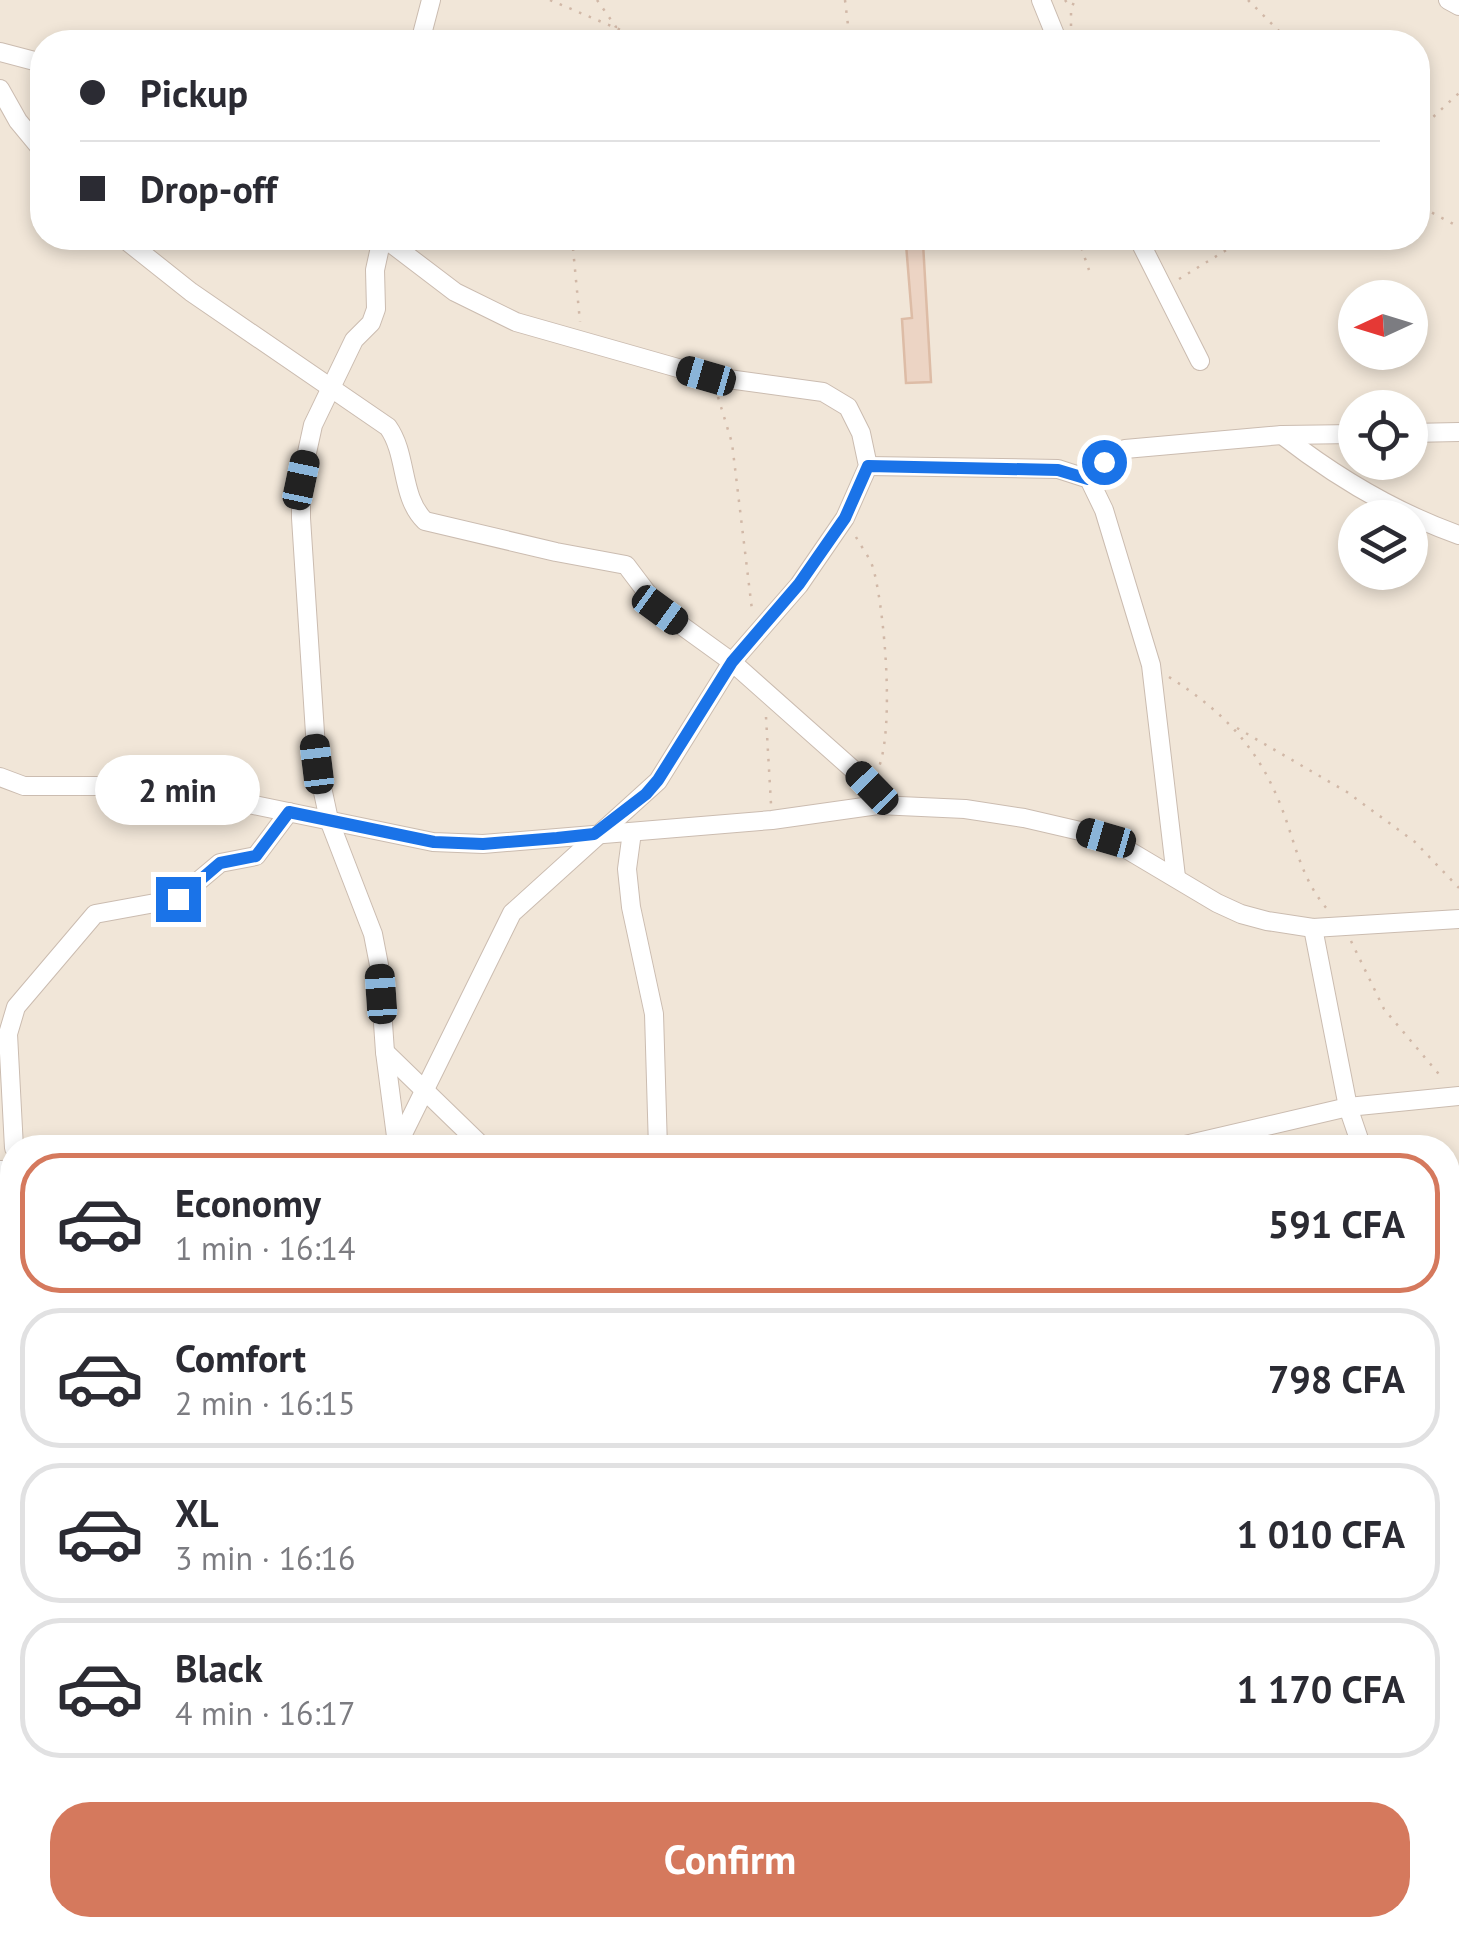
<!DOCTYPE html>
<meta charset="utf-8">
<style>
:root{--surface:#fff;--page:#f7f7f7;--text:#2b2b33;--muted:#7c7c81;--line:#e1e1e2;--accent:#d5795d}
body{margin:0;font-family:"PT Sans",sans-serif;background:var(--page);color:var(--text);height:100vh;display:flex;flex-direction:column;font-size:38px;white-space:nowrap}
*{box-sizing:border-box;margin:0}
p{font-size:32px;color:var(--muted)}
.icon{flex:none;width:55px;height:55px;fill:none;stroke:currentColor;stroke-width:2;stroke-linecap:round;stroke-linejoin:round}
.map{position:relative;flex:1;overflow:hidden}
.panel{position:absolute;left:0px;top:1135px;width:1460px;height:802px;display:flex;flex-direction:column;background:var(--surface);border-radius:40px 40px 0 0;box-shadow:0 5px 15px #0003}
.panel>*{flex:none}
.guide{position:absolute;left:30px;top:30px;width:1400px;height:220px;border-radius:40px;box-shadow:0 5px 15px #0003;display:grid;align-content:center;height:220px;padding:0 50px;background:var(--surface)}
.needle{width:65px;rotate:266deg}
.buttons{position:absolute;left:1338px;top:280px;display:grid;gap:20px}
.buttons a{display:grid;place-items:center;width:90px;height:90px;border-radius:50%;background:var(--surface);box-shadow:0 5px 15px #0003;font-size:50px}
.end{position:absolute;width:45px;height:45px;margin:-22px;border:12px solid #1a73e8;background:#fff;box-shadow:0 0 0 5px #fff}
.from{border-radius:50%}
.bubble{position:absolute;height:70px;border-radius:35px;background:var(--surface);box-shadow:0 5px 15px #0003;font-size:32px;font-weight:700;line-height:70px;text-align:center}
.car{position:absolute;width:30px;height:60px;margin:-30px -15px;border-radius:12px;box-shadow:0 0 8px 2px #0007;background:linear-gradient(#222 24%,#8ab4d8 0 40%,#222 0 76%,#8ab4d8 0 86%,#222 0)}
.guide b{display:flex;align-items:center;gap:35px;height:95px;font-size:38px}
.guide b+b{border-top:2px solid var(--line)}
.guide i{width:25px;height:25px;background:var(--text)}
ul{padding:18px 0 0;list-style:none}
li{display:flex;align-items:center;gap:30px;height:140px;margin:0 20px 15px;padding:0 30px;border:5px solid var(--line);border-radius:40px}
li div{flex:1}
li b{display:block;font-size:38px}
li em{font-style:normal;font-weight:700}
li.selected{border-color:var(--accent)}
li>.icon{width:90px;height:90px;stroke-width:1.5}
.cta{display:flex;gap:20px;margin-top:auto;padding:20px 50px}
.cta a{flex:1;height:115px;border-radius:40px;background:var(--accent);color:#fff;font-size:40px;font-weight:700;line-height:115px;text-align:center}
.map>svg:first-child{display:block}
.residential{fill:#f1e6d8;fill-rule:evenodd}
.building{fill:#ecd4c4;stroke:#ddbca6;stroke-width:2.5}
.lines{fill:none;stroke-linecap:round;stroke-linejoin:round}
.minor-casing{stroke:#cbbcb0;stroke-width:20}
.path{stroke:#d1b8a7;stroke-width:2.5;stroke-dasharray:2.5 8;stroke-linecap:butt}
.minor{stroke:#fff;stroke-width:18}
.route{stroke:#1a73e8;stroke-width:12}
</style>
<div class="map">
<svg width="1459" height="1936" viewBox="0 0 1459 1936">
<rect width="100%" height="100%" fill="#faf4e9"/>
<path class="residential" d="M0 0H1459V1936H0ZM42 42H1418V238H42ZM1355 298H1410V352H1355ZM1355 408H1410V462H1355ZM1355 518H1410V572H1355ZM12 1148H1448V1925H12Z"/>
<path class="building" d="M923 243 931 382 906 383 902 319 912 318 906 244Z"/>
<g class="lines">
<g class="minor-casing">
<g id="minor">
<path d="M1041 0 1058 42"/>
<path d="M1448 0 1459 6"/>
<path d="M420 42 431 0"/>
<path d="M0 52 42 63"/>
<path d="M0 89 18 121 42 150"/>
<path d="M123 238 191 292 388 427C408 455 400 497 425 521L556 552 626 565 660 610 732 662 858 774 872 788 878 805"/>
<path d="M382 238 375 270 376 309 371 323 354 340 313 425 301 480V518L317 764 329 820 373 934 379 965 385 1052 397 1144"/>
<path d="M384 238 455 292 516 322 706 376 823 392 848 407 861 433 868 466 845 518 799 585 732 662 658 781 512 913 396 1148"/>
<path d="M1138 238 1200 361"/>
<path d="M1410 433 1459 432"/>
<path d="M1282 435C1336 477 1394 512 1459 535"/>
<path d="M868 466 1058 469 1089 479 1104 510 1151 665 1176 877"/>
<path d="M1089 479 1104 462 1125 449 1282 435 1355 434"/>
<path d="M0 777 24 786H104L215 797 433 842 483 844 772 820 878 805 965 809 1024 818 1106 837 1217 903 1241 914 1267 921 1313 928 1459 919"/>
<path d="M632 832 627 869 631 907 654 1014 658 1148"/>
<path d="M1313 928 1348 1107 1362 1148"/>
<path d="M385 1052 484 1148"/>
<path d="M14 1148 8 1034 16 1007 95 914 177 899 220 863 256 856 289 812"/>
<path d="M1172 1148 1348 1107 1459 1096"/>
<path d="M0 1170H12"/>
<path d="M1448 1398 1459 1459"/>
<path d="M0 1666 12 1660"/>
<path d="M1448 1775 1459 1759"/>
<path d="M371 1925 378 1936"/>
<path d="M721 1925 724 1936"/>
<path d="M1374 1925 1395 1928"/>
<path d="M1134 1936 1191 1930 1301 1925"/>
<path d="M1308 1936 1317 1925"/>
</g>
</g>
<g class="path">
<path d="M550 0 649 42"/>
<path d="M597 0 616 27 611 42"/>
<path d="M845 0 850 42"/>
<path d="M1065 0 1070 7"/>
<path d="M1248 0 1290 42"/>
<path d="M1071 26V9L1075 0"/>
<path d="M1418 131 1459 93"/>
<path d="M1418 198 1425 209 1459 227"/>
<path d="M572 238 580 322"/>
<path d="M1078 238 1089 270"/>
<path d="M1179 279 1246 238"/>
<path d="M718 397 732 443 752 610"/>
<path d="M856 537C862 548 871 559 874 571 885 616 894 725 879 767"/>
<path d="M1169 677C1215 706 1251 739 1274 790 1294 831 1297 876 1329 911"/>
<path d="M766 717 771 804"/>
<path d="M1237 728 1347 792 1415 842 1459 888"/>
<path d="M1351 941 1384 1009 1443 1079"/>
<path d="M1448 1506H1459"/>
</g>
<use href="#minor" class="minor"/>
</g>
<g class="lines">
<path class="route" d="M178 899 220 863 256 856 289 812 434 842 483 844 557 838 594 834 646 794 658 780 732 662 799 584 845 518 868 466 1058 470 1088 479 1104 462"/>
</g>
</svg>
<div class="buttons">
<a><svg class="needle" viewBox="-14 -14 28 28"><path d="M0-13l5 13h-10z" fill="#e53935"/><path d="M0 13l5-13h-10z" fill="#7c7c81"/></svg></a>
<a><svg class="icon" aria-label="locate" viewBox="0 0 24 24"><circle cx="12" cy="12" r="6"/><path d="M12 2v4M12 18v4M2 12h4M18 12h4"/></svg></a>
<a><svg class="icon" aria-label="layers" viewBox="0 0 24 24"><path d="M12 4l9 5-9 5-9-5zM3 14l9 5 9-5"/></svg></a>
</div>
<i class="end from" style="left:1104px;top:462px"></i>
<i class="end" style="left:178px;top:899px"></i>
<div class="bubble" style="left:95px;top:755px;width:165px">2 min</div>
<i class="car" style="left:706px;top:376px;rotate:286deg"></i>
<i class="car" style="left:301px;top:480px;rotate:12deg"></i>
<i class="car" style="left:660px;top:610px;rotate:126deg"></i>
<i class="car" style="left:317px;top:764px;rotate:353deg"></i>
<i class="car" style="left:872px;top:788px;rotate:316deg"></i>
<i class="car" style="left:1106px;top:838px;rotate:286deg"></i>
<i class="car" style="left:381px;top:994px;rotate:356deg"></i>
<div class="guide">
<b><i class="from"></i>Pickup</b>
<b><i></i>Drop-off</b>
</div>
<section class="panel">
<ul>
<li class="selected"><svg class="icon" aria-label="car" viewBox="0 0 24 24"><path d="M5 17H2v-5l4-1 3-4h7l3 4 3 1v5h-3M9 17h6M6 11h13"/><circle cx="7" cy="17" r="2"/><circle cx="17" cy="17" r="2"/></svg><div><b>Economy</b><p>1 min · 16:14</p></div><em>591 CFA</em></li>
<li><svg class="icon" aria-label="car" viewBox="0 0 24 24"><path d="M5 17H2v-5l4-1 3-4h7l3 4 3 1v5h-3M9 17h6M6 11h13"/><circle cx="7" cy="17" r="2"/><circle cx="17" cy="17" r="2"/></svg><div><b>Comfort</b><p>2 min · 16:15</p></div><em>798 CFA</em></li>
<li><svg class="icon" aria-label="car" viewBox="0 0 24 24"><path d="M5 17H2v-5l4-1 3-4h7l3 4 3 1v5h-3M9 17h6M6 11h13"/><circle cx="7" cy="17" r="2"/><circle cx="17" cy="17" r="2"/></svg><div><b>XL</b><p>3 min · 16:16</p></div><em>1 010 CFA</em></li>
<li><svg class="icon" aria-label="car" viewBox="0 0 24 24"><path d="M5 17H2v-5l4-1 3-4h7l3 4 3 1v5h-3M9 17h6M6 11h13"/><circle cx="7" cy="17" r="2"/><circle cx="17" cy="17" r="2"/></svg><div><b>Black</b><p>4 min · 16:17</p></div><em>1 170 CFA</em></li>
</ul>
<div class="cta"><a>Confirm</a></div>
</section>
</div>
